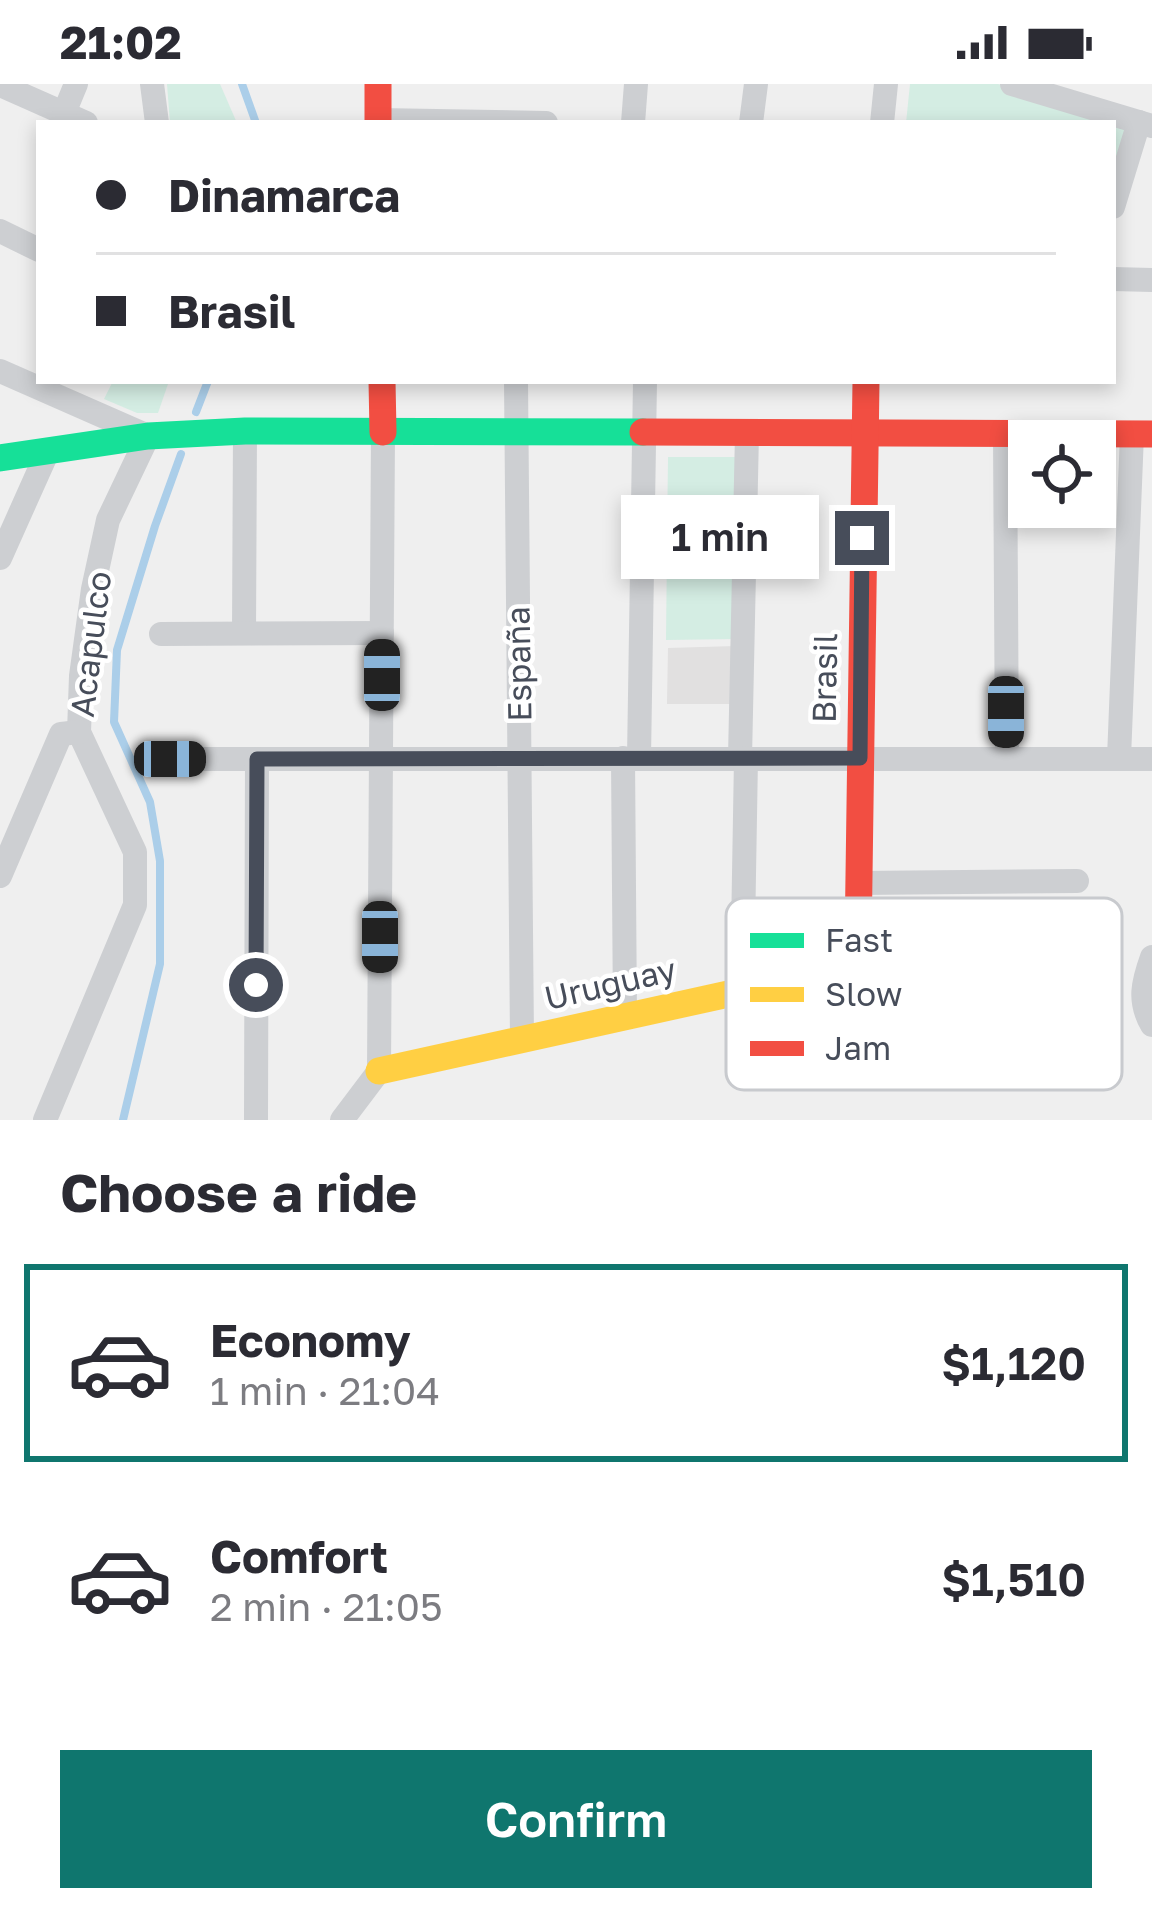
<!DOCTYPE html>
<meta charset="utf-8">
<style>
:root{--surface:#fff;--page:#f2f2f3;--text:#2b2b33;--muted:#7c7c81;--line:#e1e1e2;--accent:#0f766e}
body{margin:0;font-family:"Golos Text",sans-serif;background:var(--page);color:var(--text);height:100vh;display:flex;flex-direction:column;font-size:45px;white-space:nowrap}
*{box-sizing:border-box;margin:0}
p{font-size:39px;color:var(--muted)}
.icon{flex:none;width:66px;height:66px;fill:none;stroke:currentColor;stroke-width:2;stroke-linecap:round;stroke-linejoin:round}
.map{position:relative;height:1036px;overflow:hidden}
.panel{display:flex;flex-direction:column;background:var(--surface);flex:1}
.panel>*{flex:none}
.top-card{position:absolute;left:36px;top:36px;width:1080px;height:264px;border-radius:0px;box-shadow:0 6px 18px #0003;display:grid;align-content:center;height:264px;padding:0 60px;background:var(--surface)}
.controls{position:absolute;left:1008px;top:336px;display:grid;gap:24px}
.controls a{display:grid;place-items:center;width:108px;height:108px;border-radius:0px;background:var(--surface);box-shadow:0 6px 18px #0003;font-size:60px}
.end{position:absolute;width:54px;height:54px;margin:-27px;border:15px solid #474d5a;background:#fff;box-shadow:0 0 0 6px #fff}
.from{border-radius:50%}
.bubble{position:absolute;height:84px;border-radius:0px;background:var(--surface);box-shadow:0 6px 18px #0003;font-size:39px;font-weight:600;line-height:84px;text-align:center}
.car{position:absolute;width:36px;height:72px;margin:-36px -18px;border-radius:15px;box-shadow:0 0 9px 3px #0007;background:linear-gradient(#222 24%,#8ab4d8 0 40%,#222 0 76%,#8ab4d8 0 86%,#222 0)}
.top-card b{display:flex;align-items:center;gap:42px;height:114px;font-size:45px}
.top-card b+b{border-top:3px solid var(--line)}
.top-card i{width:30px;height:30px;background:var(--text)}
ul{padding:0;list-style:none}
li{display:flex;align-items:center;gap:36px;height:198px;margin:0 24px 18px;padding:0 36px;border:6px solid transparent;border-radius:0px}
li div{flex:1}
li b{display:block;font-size:45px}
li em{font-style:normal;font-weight:600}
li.current{border-color:var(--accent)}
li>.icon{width:108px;height:108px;stroke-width:1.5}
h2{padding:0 60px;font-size:54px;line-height:144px}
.action{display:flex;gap:24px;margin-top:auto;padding:24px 60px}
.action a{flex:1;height:138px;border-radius:0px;background:var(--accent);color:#fff;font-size:48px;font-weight:600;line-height:138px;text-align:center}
.status{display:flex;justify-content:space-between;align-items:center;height:84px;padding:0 60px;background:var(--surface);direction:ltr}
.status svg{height:33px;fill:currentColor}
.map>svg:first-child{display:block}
.education{fill:#e1e0e0}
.green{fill:#d4ede3}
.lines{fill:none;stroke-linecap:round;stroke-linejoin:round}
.stream{stroke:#abcee9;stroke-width:8}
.street{stroke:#cdcfd2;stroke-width:24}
.fast{stroke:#16e098;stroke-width:27}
.slow{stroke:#ffcf43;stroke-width:27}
.jam{stroke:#f24e42;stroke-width:27}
.route{stroke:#474d5a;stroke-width:15}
.labels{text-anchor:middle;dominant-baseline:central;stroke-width:9;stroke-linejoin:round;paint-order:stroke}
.street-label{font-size:33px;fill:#474d5a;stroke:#fff}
.key{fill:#fff;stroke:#c8cace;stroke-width:3}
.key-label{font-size:33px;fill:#474d5a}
</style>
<div class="status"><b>21:02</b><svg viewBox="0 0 49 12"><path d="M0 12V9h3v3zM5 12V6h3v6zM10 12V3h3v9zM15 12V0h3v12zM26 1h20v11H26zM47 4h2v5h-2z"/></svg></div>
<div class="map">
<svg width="1152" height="1036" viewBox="0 0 1152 1036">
<rect width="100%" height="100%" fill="#efefef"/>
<path class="education" d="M735 562 733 620H667L668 564Z"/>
<g class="green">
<path d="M167 0H220L237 39H170Z"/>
<path d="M910 0H998L1131 41 1113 100V39H906Z"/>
<path d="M113 297H169L158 329H137L104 315Z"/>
<path d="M668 373H740L738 454 667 453Z"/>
<path d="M738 460 736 555 666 556 667 462Z"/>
</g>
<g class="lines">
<g class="stream">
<path d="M242 0 256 39"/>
<path d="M196 328 208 297"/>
<path d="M123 1036 160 880V777L150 718 114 638 117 566 155 442 181 370"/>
</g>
<g class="street">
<path d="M152 0 157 39"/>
<path d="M1012 0 1152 42"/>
<path d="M0 1 86 39"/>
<path d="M64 29 76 0"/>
<path d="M378 36 546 39"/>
<path d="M633 39 636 0"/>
<path d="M751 39 756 0"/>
<path d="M882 39 886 0"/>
<path d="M1113 123 1139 38"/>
<path d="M0 147 39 166"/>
<path d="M1113 195 1152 196"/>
<path d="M0 287 148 352 108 436 93 505 81 592 79 648 135 768V821L45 1036"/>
<path d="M516 297 522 956"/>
<path d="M1005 350 1007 674"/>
<path d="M0 474 47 369"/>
<path d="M244 549 245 347"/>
<path d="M161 550 382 549"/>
<path d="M623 674 625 932"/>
<path d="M639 674 645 297"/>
<path d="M740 674 747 349"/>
<path d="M1119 674 1132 350"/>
<path d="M170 675H1152"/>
<path d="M0 792 61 650 79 648"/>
<path d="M858 799 1077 797"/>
<path d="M1152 873C1143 898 1138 917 1152 941"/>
<path d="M742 907 746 674"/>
<path d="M256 1036 257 675"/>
<path d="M342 1036 379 987 383 348"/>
</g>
<path class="fast" d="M0 374 148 352 245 347 643 348"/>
<path class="slow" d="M379 987 742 907 858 891V863"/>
<g class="jam">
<path d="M378 0V39"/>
<path d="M382 297 383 348"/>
<path d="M643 348 1152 350"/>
<path d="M858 863 866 297"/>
</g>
</g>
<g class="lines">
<path class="route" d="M256 901 257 675 860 674 862 454"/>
</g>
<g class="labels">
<g class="street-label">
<text transform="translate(90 560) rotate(-83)">Acapulco</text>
<text transform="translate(518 580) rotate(-91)">España</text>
<text transform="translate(824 594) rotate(-89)">Brasil</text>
<text transform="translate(610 899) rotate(-13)">Uruguay</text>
</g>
</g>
<rect x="726" y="814" width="396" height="192" rx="18" class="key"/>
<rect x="750" y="849" width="54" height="15" fill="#16e098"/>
<rect x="750" y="903" width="54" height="15" fill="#ffcf43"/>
<rect x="750" y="957" width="54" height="15" fill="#f24e42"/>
<g class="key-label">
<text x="825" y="868">Fast</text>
<text x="825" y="922">Slow</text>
<text x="825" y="976">Jam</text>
</g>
</svg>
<div class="controls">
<a><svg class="icon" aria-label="locate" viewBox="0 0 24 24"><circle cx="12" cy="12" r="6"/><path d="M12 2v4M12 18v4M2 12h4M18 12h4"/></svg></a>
</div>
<i class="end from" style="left:256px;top:901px"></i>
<i class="end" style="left:862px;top:454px"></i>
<div class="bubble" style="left:621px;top:411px;width:198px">1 min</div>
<i class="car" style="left:382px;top:591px;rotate:0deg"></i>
<i class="car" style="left:1006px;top:628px;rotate:180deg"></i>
<i class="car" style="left:170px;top:675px;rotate:90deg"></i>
<i class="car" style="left:380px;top:853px;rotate:180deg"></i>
<div class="top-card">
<b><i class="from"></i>Dinamarca</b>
<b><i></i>Brasil</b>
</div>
</div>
<section class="panel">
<h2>Choose a ride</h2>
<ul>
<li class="current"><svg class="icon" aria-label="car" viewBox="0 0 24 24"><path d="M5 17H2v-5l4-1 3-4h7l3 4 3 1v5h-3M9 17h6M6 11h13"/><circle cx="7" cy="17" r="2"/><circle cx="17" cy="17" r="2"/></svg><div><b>Economy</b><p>1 min · 21:04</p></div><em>$1,120</em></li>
<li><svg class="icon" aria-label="car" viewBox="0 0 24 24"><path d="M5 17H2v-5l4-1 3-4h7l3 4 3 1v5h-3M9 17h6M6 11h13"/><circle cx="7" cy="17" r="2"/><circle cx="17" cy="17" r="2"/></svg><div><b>Comfort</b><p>2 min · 21:05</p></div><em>$1,510</em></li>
</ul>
<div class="action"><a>Confirm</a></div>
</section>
